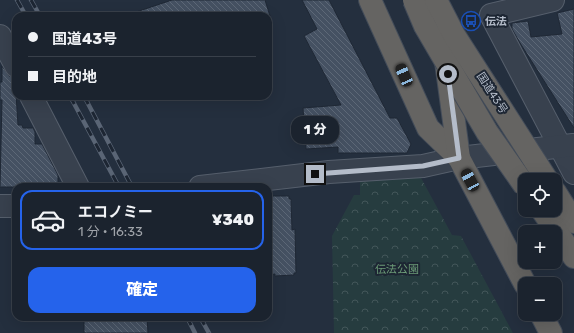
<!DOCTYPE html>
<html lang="ja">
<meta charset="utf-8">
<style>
:root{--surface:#1b232e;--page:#242b36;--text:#f1f3f6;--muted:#a0a4aa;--line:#39404a;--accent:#2563eb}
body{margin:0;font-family:Rubik,"Noto Sans JP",sans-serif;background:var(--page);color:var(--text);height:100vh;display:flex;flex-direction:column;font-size:15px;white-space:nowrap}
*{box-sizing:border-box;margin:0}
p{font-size:13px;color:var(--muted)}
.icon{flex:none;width:22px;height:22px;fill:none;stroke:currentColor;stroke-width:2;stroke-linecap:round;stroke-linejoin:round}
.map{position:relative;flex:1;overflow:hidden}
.sheet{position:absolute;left:12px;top:183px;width:260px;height:138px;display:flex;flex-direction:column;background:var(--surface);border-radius:12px;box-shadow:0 4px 16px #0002,0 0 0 1px var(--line)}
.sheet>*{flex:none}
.top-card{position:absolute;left:12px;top:12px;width:260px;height:88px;border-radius:12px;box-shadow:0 4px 16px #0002,0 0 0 1px var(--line);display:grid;align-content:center;height:88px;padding:0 16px;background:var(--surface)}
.buttons{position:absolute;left:518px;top:173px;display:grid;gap:8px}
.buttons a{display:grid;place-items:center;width:44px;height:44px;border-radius:8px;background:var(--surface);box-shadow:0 4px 16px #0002,0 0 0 1px var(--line);font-size:20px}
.end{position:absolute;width:18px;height:18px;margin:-9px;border:5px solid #b4bcc9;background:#111;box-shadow:0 0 0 2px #111}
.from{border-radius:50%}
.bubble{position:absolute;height:28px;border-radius:12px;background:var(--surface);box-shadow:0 4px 16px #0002,0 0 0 1px var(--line);font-size:13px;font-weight:800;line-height:28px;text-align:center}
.car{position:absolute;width:12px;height:24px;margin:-12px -6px;border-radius:5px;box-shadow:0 0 3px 1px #0007;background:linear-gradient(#222 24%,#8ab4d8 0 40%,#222 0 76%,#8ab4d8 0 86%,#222 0)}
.top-card b{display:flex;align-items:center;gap:14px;height:38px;font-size:15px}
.top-card b+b{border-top:1px solid var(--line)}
.top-card i{width:10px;height:10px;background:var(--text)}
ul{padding:7px 0 0;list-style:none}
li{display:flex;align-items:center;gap:12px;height:60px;margin:0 8px 6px;padding:0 8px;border:2px solid transparent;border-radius:12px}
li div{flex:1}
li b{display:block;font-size:15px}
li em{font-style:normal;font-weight:800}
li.active{border-color:var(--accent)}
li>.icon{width:36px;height:36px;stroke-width:1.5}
.primary-button{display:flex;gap:8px;margin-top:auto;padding:8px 16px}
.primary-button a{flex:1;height:46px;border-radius:12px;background:var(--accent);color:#fff;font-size:16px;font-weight:800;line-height:46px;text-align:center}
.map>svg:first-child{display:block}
.forest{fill:url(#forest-crowns)}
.building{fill:url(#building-back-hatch);stroke:#1f2835}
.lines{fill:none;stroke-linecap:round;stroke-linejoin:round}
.minor-casing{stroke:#565f6c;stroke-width:24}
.tertiary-casing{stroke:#565f6c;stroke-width:24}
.trunk-casing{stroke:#434c59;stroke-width:24}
.minor{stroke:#38414e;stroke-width:22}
.tertiary{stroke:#38414e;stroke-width:22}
.trunk{stroke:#656462;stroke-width:22}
.rail-casing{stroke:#5a6575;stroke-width:4.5}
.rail{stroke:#1d2633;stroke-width:3;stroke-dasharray:9;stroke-linecap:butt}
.trunk-bridge-casing{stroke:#434c59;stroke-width:24;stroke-linecap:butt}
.trunk-bridge{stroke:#656462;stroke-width:22}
.route{stroke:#b4bcc9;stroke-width:5}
.labels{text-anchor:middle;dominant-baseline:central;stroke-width:4;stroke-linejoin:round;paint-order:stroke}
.poi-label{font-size:11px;font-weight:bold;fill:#b4bcc9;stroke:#1d2633;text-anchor:start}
.street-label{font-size:11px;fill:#b4bcc9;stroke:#1d2633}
.park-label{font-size:11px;fill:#6b9a76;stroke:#1d2633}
</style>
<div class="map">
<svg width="574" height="333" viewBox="0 0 574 333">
<defs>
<pattern id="forest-crowns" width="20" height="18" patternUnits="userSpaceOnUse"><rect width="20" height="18" fill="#263c3f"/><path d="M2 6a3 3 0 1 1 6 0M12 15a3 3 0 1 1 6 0" fill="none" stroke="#435659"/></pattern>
<pattern id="building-back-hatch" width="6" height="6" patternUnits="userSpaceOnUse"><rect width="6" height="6" fill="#455162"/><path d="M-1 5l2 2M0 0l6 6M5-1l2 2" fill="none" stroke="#5d6877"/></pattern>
</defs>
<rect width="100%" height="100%" fill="#242f3e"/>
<path class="forest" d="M420 176 452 235 461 236 513 333H334L332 236 354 195H360V179Z"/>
<g class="building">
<path d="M172 0H265L270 16H133V13Z"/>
<path d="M302 0H329L390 118H397L411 144 407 153H338V147L306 149 303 108 341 105 304 36 317 29Z"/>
<path d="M574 9V128L520 43 512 29V23L528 21 531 37 562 34 557 13Z"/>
<path d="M2 66 9 76 15 78 18 125H22L23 128H33L35 132V144H42L58 175V187H0L2 100H0V82H2Z"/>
<path d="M268 196H289V199H291L292 230 295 229 296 273H294V275L275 276V274H271L270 253H268Z"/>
<path d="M84 317H147L148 333H84Z"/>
</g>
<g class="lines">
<g class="minor-casing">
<g id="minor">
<path d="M553 0 491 15 574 173"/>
<path d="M0 36 16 66"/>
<path d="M31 96 78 187"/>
<path d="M459 158 573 145"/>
</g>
</g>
<g class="tertiary-casing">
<g id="tertiary">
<path d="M200 187 329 172 423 166 459 158"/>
<path d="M0 206H16"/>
</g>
</g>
<g class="trunk-casing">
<g id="trunk">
<path d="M370 0 428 128 459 158 525 284"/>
<path d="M446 62 459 158"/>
<path d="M555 192 574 222"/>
<path d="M542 210 574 257"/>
<path d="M541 314 551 333"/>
</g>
</g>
<use href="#minor" class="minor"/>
<use href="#tertiary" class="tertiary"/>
<use href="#trunk" class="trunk"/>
<g class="rail-casing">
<g id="rail">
<path d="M17 0 26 16"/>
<path d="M31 0 40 16"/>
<path d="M70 96 119 187"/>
<path d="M84 96 132 187"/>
<path d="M187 317 195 333"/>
<path d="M200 317 209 333"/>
</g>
</g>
<use href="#rail" class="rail"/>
<g class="trunk-bridge-casing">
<g id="trunk-bridge">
<path d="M414 0 425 26 487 132 525 186"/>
<path d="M436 0 454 35 547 180"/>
</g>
</g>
<use href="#trunk-bridge" class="trunk-bridge"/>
</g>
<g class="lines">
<path class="route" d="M315 174 423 166 459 158 448 74"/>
</g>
<defs>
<g id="bus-ring" transform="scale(1)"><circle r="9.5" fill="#1d2633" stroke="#1a4fb4" stroke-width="1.5"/><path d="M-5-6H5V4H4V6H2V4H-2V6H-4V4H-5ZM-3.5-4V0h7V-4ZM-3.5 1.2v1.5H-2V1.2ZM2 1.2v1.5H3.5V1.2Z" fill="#1a4fb4"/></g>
</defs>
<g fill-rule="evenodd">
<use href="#bus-ring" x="471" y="21"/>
</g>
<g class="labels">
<g class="poi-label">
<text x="485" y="21">伝法</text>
</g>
<g class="street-label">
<text transform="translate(492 93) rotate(57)">国道43号</text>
</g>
<g class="park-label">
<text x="397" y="269">伝法公園</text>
</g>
</g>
</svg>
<div class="buttons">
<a><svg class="icon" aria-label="locate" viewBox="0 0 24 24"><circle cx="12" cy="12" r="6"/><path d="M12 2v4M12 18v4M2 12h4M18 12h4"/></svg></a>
<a>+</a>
<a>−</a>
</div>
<i class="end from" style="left:448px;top:74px"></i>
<i class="end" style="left:315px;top:174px"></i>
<div class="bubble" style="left:291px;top:116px;width:48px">1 分</div>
<i class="car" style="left:404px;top:75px;rotate:336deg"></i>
<i class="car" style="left:470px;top:180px;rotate:332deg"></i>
<div class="top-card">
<b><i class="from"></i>国道43号</b>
<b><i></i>目的地</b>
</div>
<section class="sheet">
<ul>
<li class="active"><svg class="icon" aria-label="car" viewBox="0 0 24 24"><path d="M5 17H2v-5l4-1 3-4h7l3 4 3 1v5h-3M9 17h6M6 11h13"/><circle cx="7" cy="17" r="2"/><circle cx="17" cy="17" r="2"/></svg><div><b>エコノミー</b><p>1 分 · 16:33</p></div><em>¥340</em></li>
</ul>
<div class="primary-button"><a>確定</a></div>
</section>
</div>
